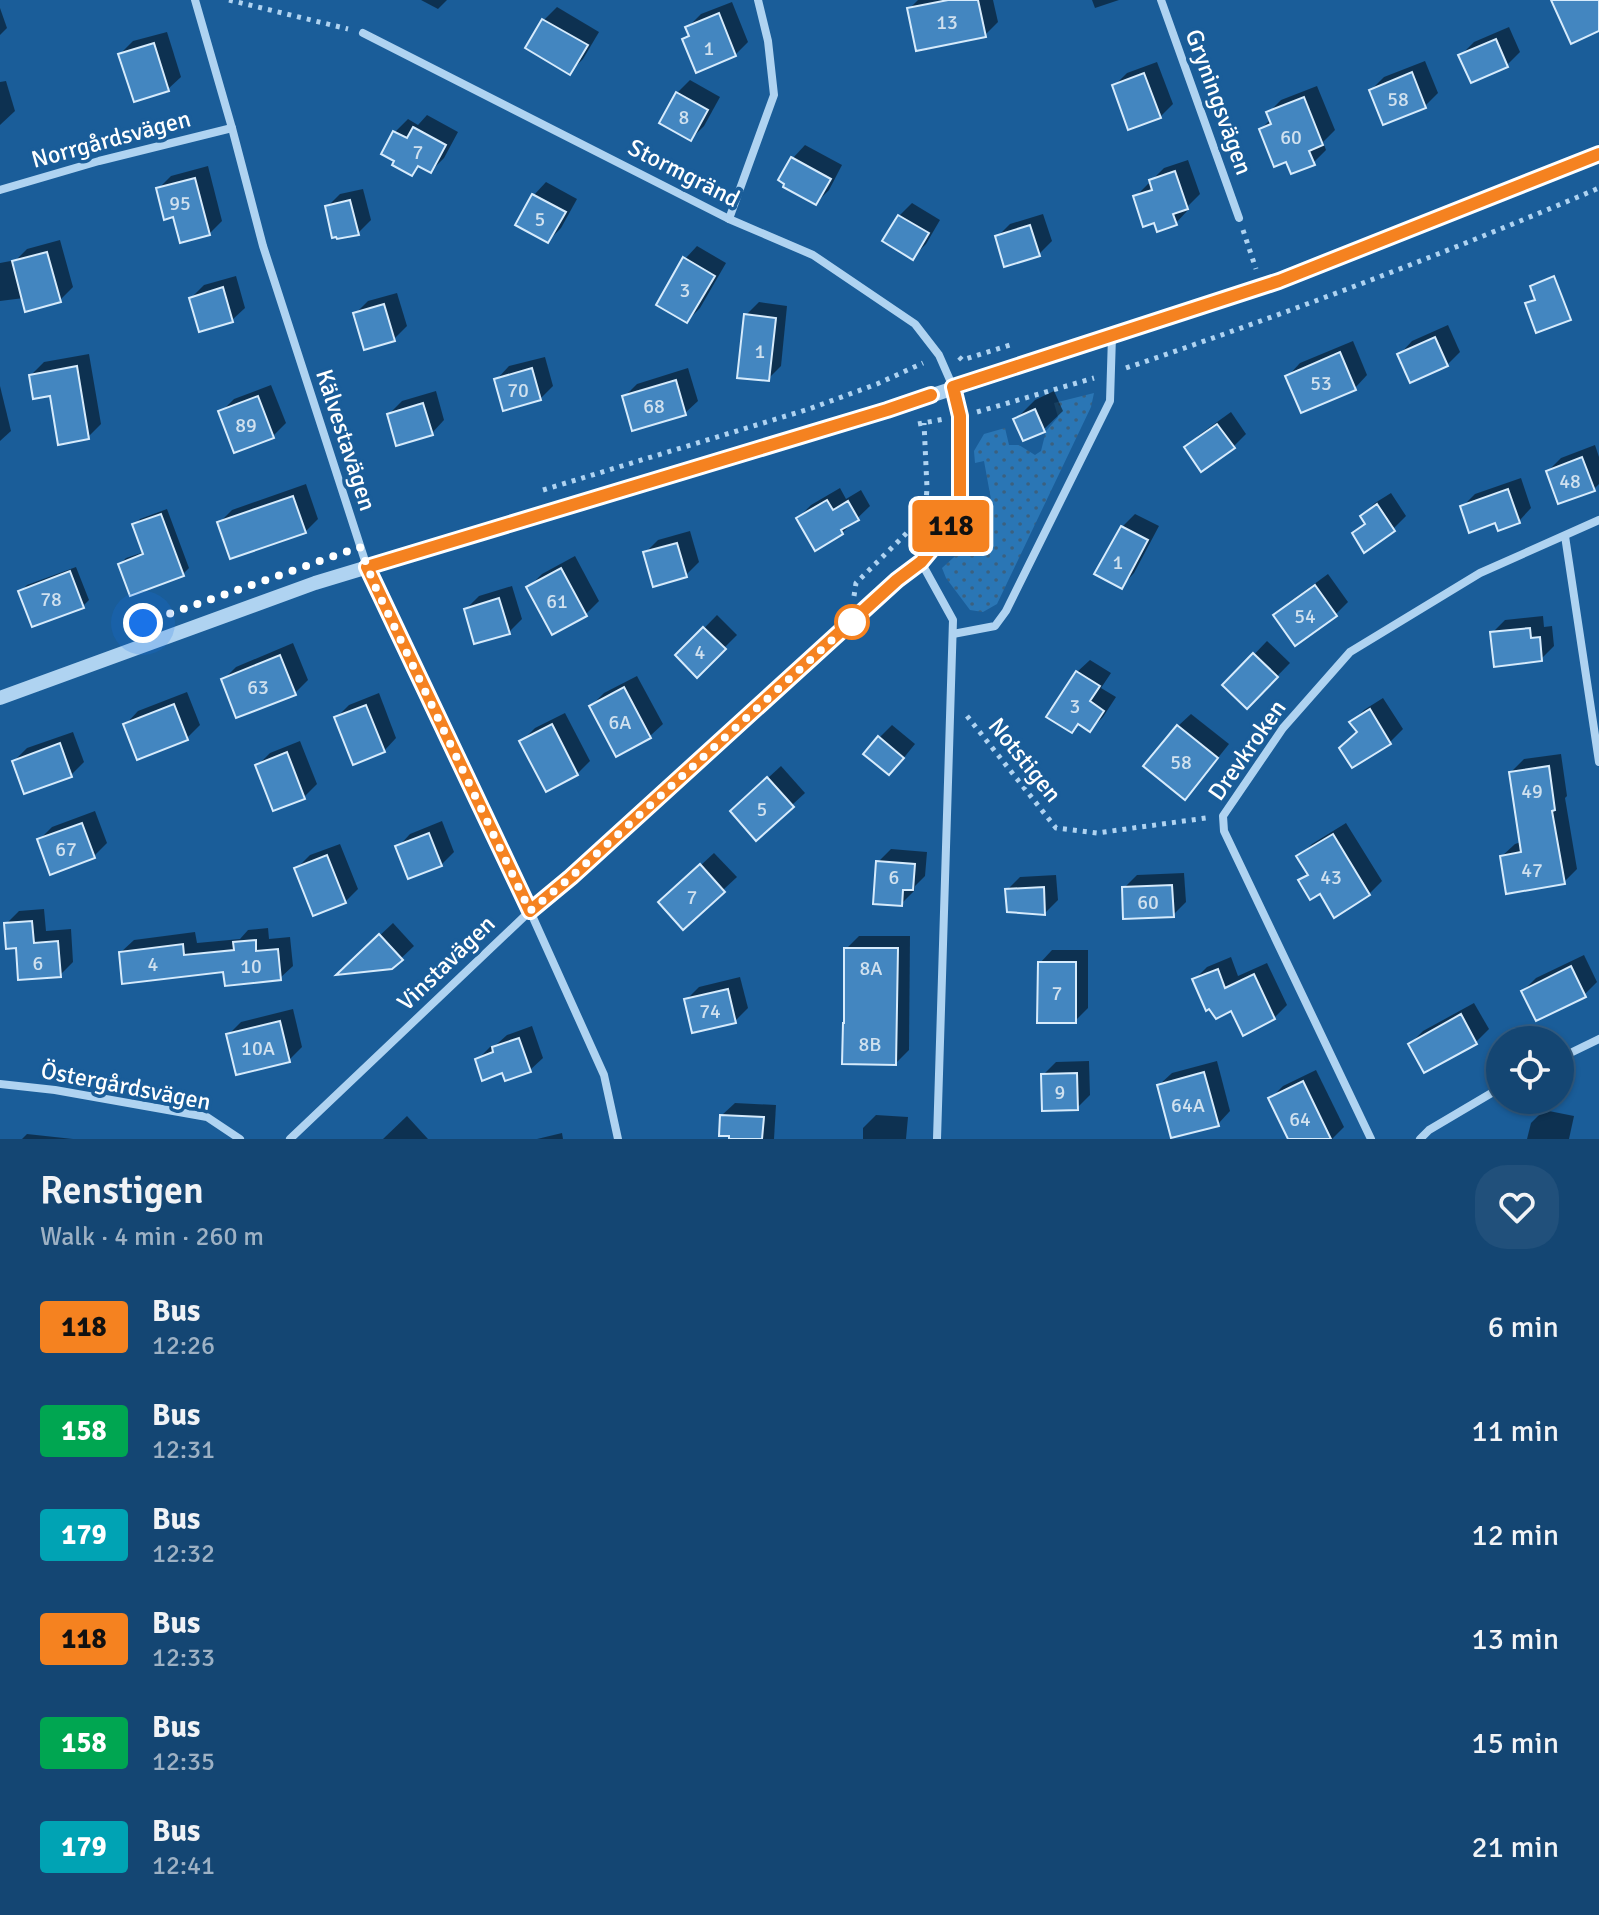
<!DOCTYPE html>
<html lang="en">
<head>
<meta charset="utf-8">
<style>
	body { margin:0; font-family:Signika,sans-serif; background:#21507b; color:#f1f3f6; height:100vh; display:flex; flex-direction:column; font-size:30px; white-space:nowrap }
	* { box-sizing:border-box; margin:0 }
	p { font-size:26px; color:#9db1c4 }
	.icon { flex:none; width:44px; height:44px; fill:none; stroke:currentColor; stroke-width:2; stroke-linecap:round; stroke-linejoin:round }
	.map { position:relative; height:1139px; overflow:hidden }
	.drawer { display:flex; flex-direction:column; background:#144673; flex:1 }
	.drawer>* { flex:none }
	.badge { padding:0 16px; border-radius:6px; font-size:28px; line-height:52px }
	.buttons { position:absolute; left:1486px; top:1026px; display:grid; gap:16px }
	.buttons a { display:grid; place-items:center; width:88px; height:88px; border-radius:50%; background:#144673; box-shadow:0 2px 6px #0004,0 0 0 2px #335e85; font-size:40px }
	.you { position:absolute; width:40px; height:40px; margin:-20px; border:6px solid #fff; border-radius:50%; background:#1a73e8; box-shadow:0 0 0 12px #1a73e833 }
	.map>.badge { position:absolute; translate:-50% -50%; box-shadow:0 0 0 4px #fff }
	.round { display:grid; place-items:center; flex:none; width:84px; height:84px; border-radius:32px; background:#21507b }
	.head { display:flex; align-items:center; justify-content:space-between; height:136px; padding:0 40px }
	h1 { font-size:38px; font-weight:600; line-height:60px }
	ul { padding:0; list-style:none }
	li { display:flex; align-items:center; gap:24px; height:104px; padding:0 40px }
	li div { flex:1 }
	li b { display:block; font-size:30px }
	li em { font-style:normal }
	li .badge { min-width:88px; font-weight:700; text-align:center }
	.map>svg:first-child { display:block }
	.park { fill:url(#park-dots) }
	.shadow { fill:#0007 }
	.building { fill:#4386c0; stroke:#d6ebfc; stroke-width:2 }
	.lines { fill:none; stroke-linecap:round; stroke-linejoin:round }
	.path { stroke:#afd3f1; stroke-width:5; stroke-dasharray:4 6; stroke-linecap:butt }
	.minor { stroke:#afd3f1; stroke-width:8 }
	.tertiary { stroke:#afd3f1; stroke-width:14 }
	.line-casing { stroke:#fff; stroke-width:18 }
	.line { stroke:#f58220; stroke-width:12 }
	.walk { stroke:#fff; stroke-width:8; stroke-dasharray:0 14.4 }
	.stop-dot { fill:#fff; stroke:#f58220; stroke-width:4 }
	.labels { text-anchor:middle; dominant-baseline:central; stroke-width:7; stroke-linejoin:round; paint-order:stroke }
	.number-label { font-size:20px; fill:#d0e1ef }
	.street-label { font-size:24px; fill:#fff; stroke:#1a5d99 }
</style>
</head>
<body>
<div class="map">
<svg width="1599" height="1139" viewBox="0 0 1599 1139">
	<defs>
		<pattern id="park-dots" width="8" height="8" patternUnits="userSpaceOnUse" patternTransform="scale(2)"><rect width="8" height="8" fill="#2a76b5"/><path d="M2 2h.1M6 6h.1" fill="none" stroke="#3b6180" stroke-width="1.8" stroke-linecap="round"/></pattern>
	</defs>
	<rect width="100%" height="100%" fill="#1a5d99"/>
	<polygon class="park" points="1094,393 1091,407 997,604 983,612 970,610 946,578 942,568 975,538 982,539 992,505 984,461 975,463 974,451 984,434 1005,428 1009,445 1019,445 1035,455 1041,451 1046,431 1058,417 1054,403"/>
	<g class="shadow">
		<polygon points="421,0 447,0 438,9"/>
		<polygon points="918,0 993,0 998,22 985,35 909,9"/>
		<polygon points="1092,0 1119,0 1095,8"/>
		<polygon points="732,2 748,42 735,55 685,39 690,34 688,27 701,14"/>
		<polygon points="557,7 599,32 583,59 570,72 544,20"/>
		<polygon points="0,8 7,28 0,35"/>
		<polygon points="1509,27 1520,52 1507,65 1461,55 1474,42"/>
		<polygon points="167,32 181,77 168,89 120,54 133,41"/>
		<polygon points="1425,61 1438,93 1425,106 1384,123 1371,90 1384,77"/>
		<polygon points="1157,62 1173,104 1160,117 1114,86 1127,73"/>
		<polygon points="690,80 720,97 704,126 691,139 677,93"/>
		<polygon points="6,81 15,111 0,125 0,82"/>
		<polygon points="1317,86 1335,130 1323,142 1326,150 1313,163 1287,159 1261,129 1271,119 1268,113 1281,100"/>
		<polygon points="427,115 458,132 444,158 431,171 420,165 411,174 395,132 408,119 418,125"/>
		<polygon points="805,145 842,165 829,190 816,203 781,179 793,158"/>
		<polygon points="1188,160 1200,194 1187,207 1188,210 1176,223 1155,220 1135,197 1148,184 1152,183 1151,181 1164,168"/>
		<polygon points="208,166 222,221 209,234 174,215 158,189 171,176"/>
		<polygon points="546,182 577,199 561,228 548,241 517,224 534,195"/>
		<polygon points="363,189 371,220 358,233 327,207 340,194"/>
		<polygon points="912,203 940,220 926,244 913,257 899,216"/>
		<polygon points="1043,214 1052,241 1039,254 997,237 1010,224"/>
		<polygon points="60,240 73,287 60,300 24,298 0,301 0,263 16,260 27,249"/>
		<polygon points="697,246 726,263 700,308 687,321 685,259"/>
		<polygon points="236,276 245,308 232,320 191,298 204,285"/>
		<polygon points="397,293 407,326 394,339 355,314 368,301"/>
		<polygon points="759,302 787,306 781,366 768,379 746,315"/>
		<polygon points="1448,325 1460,352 1447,365 1400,354 1412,341"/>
		<polygon points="1353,341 1367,375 1355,388 1288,376 1300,363"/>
		<polygon points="89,354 101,424 88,437 51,394 31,375 44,362"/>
		<polygon points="545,357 553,386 540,399 497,379 509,366"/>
		<polygon points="688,368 698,401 685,413 624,397 637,384"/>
		<polygon points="271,385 286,423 273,436 221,412 234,399"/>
		<polygon points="0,386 11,431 0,441"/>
		<polygon points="436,391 444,420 432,433 389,414 402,401"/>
		<polygon points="1054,391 1063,411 1043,430 1016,419 1035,400"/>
		<polygon points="1231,412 1246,434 1233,447 1187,448 1199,435"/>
		<polygon points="1595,445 1599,457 1599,484 1594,489 1548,471 1561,458"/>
		<polygon points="1521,478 1531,508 1519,521 1462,507 1475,494"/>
		<polygon points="306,484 318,519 305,532 219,523 232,510"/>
		<polygon points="840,488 846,499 861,490 870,506 842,533 798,518 811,505"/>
		<polygon points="1391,493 1406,516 1393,529 1354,534 1366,522 1362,516 1375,503"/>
		<polygon points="167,509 189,568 183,574 120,564 126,558 144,552 134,525 140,519"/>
		<polygon points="1135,514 1159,526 1134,573 1122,586 1122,527"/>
		<polygon points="690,531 699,562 686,575 645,553 658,540"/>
		<polygon points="575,556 599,601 586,614 529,587 542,574"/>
		<polygon points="76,567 89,600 83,606 21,591 27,585"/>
		<polygon points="1328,574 1348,602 1336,614 1276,616 1288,603"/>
		<polygon points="512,586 522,619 509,632 466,609 479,596"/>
		<polygon points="717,615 737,635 697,675 678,655"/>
		<polygon points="1543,616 1544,627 1552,626 1554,646 1541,659 1492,633 1505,620"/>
		<polygon points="1267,641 1290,663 1247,707 1225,685"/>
		<polygon points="293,643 308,680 295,693 223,680 236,667"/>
		<polygon points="1090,660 1111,673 1101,688 1116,697 1103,717 1090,730 1080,723 1072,731 1077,672"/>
		<polygon points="637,676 663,724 650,736 591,706 604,693"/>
		<polygon points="187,692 200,725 187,738 126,724 138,711"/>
		<polygon points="379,693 396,738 384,751 336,718 349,705"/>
		<polygon points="1383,698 1403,729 1390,742 1352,765 1358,732 1352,722 1364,710"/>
		<polygon points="565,713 590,761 577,774 522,741 535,728"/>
		<polygon points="1191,714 1229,744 1197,784 1178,726"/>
		<polygon points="892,725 915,744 902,760 880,737"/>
		<polygon points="73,732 84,762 71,775 14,761 27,748"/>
		<polygon points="300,741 317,784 304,797 257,766 270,753"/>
		<polygon points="1561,754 1567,796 1565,798 1577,869 1564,882 1502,856 1515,844 1521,842 1511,772 1524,759"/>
		<polygon points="781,766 805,793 792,805 745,799"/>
		<polygon points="95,811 107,843 94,856 39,840 52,827"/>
		<polygon points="442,821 454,852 441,865 398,847 410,834"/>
		<polygon points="1346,823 1382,881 1369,894 1301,880 1309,873 1299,857 1312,844"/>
		<polygon points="340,844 358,889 345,902 297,868 310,855"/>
		<polygon points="891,849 927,852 925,876 915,886 914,891 901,904 878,862"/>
		<polygon points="714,853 737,877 683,927 674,890"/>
		<polygon points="1184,873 1186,902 1173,915 1124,888 1137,875"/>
		<polygon points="1056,875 1058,900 1045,913 1007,890 1020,877"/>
		<polygon points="44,909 46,931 71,929 73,962 60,975 17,946 6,924 19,911"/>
		<polygon points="393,923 414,946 392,967 341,972"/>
		<polygon points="268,928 269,939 290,937 293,966 280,978 121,952 134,940 195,932 197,943 240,939 248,930"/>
		<polygon points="859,936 910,936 909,1050 896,1063 846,949"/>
		<polygon points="1052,950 1088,950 1088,1008 1075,1021 1040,963"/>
		<polygon points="1584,955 1597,982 1584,995 1523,991 1536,978"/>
		<polygon points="1231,957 1238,976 1267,963 1287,1005 1274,1018 1232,1008 1194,980 1207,967"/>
		<polygon points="740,977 748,1008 735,1021 686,1000 699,987"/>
		<polygon points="1474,1003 1489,1029 1476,1042 1425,1070 1410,1044 1423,1031"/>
		<polygon points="293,1009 302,1047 289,1060 228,1035 241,1022"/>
		<polygon points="532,1026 543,1058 530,1070 504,1071 477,1060 490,1047 497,1044 507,1035"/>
		<polygon points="1089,1061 1090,1095 1077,1108 1043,1075 1056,1062"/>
		<polygon points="1217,1061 1230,1111 1218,1124 1159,1085 1172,1073"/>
		<polygon points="1316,1070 1344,1127 1332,1139 1290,1139 1270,1099 1283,1086"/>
		<polygon points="735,1103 776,1105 774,1139 731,1139 722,1115"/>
		<polygon points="1544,1110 1574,1116 1569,1139 1527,1139 1531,1123"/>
		<polygon points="876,1115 908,1117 906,1139 863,1139 863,1128"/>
		<polygon points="407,1116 428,1139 383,1139"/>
		<polygon points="562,1133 563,1139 537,1139"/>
		<polygon points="27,1134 73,1139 22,1139"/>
	</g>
	<g class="building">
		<polygon points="948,0 978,0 986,37 916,51 907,8"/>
		<polygon points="1551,0 1599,0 1599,31 1571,44"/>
		<polygon points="719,13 736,56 696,73 682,39 689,36 685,27"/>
		<polygon points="542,19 588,45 570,75 525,48"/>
		<polygon points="1496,39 1508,67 1471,83 1458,55"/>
		<polygon points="154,43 169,91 134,102 118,54"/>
		<polygon points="1412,72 1426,108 1383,125 1369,90"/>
		<polygon points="1144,73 1161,118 1128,130 1112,85"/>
		<polygon points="676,92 708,110 691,141 659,123"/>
		<polygon points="1304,97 1323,145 1309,151 1315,165 1291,174 1286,162 1274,167 1259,129 1271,124 1266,112"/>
		<polygon points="413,127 446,145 431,173 418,166 412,176 392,165 394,161 381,154 393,131 407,138"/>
		<polygon points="791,157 831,179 816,205 783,187 784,184 778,180"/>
		<polygon points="1175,171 1188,209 1173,214 1177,225 1157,232 1154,223 1143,227 1133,196 1152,190 1149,180"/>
		<polygon points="195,178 210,235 180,243 173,217 164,220 156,188"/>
		<polygon points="532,194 566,212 548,243 515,225"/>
		<polygon points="350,200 359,235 337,239 336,237 332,238 325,206"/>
		<polygon points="898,215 929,233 913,260 882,241"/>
		<polygon points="1030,225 1040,256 1004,267 995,236"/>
		<polygon points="47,252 61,302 25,312 12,261"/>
		<polygon points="683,257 715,276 687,323 656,305"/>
		<polygon points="1554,276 1571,320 1536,333 1525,303 1535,300 1530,286"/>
		<polygon points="223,287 233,322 199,332 189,298"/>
		<polygon points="384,304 395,341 364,350 353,313"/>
		<polygon points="744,314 776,318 769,381 737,378"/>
		<polygon points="1435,337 1448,366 1410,383 1397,354"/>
		<polygon points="1340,352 1356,390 1301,413 1285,376"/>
		<polygon points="77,366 89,439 58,445 50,396 33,399 29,375"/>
		<polygon points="532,368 541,400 503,411 494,379"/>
		<polygon points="676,380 686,415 632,431 622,396"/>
		<polygon points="258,396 274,438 234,453 218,411"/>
		<polygon points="423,403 433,435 396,446 387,414"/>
		<polygon points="1035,409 1045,432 1023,441 1013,419"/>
		<polygon points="1217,424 1235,448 1201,472 1184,447"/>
		<polygon points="1582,457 1595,491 1558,504 1546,471"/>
		<polygon points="1508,489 1520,523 1498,531 1495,523 1469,533 1460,506"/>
		<polygon points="293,496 306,533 230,559 217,522"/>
		<polygon points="827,500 833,510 848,501 859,520 841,530 843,534 815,551 796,518"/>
		<polygon points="1377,504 1395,531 1364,553 1352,533 1365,524 1360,516"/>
		<polygon points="161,514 184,576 130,596 118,564 143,554 132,524"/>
		<polygon points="1121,526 1148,540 1122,589 1094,574"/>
		<polygon points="677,543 687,577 653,587 643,552"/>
		<polygon points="561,568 587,616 552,635 526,587"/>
		<polygon points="70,571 84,608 32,627 18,591"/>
		<polygon points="1315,585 1337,616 1295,646 1273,615"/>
		<polygon points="499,598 510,634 474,644 464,609"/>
		<polygon points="703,627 726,649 697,678 675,655"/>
		<polygon points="1530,628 1531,638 1540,637 1542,661 1494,667 1490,632"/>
		<polygon points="1253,653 1278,677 1247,709 1222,685"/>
		<polygon points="280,655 296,695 236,718 221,679"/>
		<polygon points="1076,671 1100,686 1090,701 1104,711 1090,732 1078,724 1072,733 1046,717"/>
		<polygon points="624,687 651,738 616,757 589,706"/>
		<polygon points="174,704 188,740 137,760 123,724"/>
		<polygon points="366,705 385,752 353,765 334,717"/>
		<polygon points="1370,709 1391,744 1352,768 1339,748 1357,732 1349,722"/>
		<polygon points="552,724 578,775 546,792 519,741"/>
		<polygon points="1177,725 1218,758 1185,800 1143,766"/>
		<polygon points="878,736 904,758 889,775 863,754"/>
		<polygon points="60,743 72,777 24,794 12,761"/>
		<polygon points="287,752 305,799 273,811 255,765"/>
		<polygon points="1549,766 1555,810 1552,811 1565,884 1506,894 1500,856 1521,852 1509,772"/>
		<polygon points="767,777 794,807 756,841 730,811"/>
		<polygon points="82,823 95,858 50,875 37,839"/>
		<polygon points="429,833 442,866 408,879 395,846"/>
		<polygon points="1333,834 1370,895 1334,918 1320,894 1310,900 1298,880 1308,875 1296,856"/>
		<polygon points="327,855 346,903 313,916 294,868"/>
		<polygon points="876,861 915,864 913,890 903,890 902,906 873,904"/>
		<polygon points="700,864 725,892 683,930 658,902"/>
		<polygon points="1172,885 1174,917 1123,919 1122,887"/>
		<polygon points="1044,887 1045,915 1007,912 1005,889"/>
		<polygon points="32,921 34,943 58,941 61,977 18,980 16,948 6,949 4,923"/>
		<polygon points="379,934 403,960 392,969 336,975"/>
		<polygon points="256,940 256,951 278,949 281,980 225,986 223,972 122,984 119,952 183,944 184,955 234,950 233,942"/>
		<polygon points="844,948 898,948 896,1065 842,1064 843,1023 844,1023"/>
		<polygon points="1038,962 1076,962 1076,1023 1037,1023"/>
		<polygon points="1571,966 1586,997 1536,1021 1521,991"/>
		<polygon points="1218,969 1225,988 1254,974 1275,1019 1243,1036 1231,1011 1216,1019 1209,1009 1206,1011 1192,979"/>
		<polygon points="728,989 736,1023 692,1033 684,999"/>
		<polygon points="1461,1014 1477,1044 1424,1073 1408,1044"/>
		<polygon points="280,1021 290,1062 236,1075 226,1034"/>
		<polygon points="519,1038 531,1072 505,1081 502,1073 482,1081 475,1059 493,1052 492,1047"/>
		<polygon points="1204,1072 1219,1126 1171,1138 1157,1085"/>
		<polygon points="1077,1073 1078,1110 1042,1111 1041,1074"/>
		<polygon points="1303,1081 1331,1139 1288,1139 1268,1098"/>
		<polygon points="720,1115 764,1117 762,1139 729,1139 729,1136 719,1136"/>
	</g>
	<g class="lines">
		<g class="path">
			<polyline points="229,0 348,29"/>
			<polyline points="1243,230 1256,269"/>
			<polyline points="959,357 962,360 1010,345"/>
			<path d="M1126 368C1286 314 1444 254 1599 188"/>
			<polyline points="977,412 1094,378"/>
			<polyline points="918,424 944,419"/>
			<polyline points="543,490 809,409 877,384 923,363"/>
			<polyline points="854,596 856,583 925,515 927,488 924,423"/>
			<polyline points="967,716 1056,828 1097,833 1206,818"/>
		</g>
		<g class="minor">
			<polyline points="195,0 232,128 263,246 367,567 530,911 604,1075 618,1139"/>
			<polyline points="1161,0 1239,218"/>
			<polyline points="0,190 99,161 232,128"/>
			<polyline points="729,219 774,95 768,41 758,0"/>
			<polyline points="1565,536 1599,762"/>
			<polyline points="921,562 953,620 937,1139"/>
			<polyline points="953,634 995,626 1006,611 1110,401 1112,336"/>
			<polyline points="1560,1058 1599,1039"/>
			<polyline points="0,1084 55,1090 207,1117 240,1139"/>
			<polyline points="290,1139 530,911 571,877 897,580 921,562 960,515 960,416 953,387 939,355 915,324 813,255 729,219 363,33"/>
			<polyline points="1371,1139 1224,831 1223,816 1283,728 1350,652 1480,573 1599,520"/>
			<polyline points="1420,1139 1429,1130 1500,1088"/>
		</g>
		<polyline class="tertiary" points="0,698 315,583 887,410 1196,309 1279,281 1599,154"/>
	</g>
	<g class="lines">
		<g class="line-casing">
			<polyline id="line" points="931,395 887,410 367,567 530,911 571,877 897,580 921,562 960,515 960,416 953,387 1279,281 1599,154"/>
		</g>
		<use href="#line" class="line"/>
		<polyline class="walk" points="143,623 360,547 374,584 530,911 571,877 852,622"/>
	</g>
	<circle class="stop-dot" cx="852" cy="622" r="16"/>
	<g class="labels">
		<g class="number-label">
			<text x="947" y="22">13</text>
			<text x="709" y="48">1</text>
			<text x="1398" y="99">58</text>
			<text x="684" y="117">8</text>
			<text x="1291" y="137">60</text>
			<text x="418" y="152">7</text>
			<text x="180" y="203">95</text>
			<text x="540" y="219">5</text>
			<text x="685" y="290">3</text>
			<text x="760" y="351">1</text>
			<text x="1321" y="383">53</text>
			<text x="518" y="390">70</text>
			<text x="654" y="406">68</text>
			<text x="246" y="425">89</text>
			<text x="1570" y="481">48</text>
			<text x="1118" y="562">1</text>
			<text x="51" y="599">78</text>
			<text x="557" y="601">61</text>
			<text x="1305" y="616">54</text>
			<text x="700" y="652">4</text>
			<text x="258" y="687">63</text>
			<text x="1075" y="706">3</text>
			<text x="620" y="722">6A</text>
			<text x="1181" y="762">58</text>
			<text x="1532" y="791">49</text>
			<text x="762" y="809">5</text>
			<text x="66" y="849">67</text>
			<text x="1532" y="870">47</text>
			<text x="894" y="877">6</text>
			<text x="1331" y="877">43</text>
			<text x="692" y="897">7</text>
			<text x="1148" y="902">60</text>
			<text x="38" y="963">6</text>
			<text x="153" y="964">4</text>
			<text x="251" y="966">10</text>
			<text x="871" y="968">8A</text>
			<text x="1057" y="993">7</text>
			<text x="710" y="1011">74</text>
			<text x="870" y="1044">8B</text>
			<text x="258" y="1048">10A</text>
			<text x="1060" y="1092">9</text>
			<text x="1188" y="1105">64A</text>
			<text x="1300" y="1119">64</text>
		</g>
		<g class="street-label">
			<text transform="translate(1219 102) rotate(70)">Gryningsvägen</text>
			<text transform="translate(111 139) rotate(-15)">Norrgårdsvägen</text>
			<text transform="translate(684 173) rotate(27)">Stormgränd</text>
			<text transform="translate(346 440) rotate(72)">Kälvestavägen</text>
			<text transform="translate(1247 750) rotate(-55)">Drevkroken</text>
			<text transform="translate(1025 760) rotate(51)">Notstigen</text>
			<text transform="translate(446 963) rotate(-44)">Vinstavägen</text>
			<text transform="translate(126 1086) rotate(11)">Östergårdsvägen</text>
		</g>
	</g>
</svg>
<div class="buttons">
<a><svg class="icon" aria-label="locate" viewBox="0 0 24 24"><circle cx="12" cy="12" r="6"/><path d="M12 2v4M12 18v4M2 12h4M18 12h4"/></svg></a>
</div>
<div class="you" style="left:143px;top:623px"></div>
<b class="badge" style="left:951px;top:526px;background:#f58220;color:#111">118</b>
</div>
<section class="drawer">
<div class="head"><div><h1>Renstigen</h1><p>Walk · 4 min · 260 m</p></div><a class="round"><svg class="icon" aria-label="heart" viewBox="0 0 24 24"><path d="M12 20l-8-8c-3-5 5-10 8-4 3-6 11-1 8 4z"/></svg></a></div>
<ul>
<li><span class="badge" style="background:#f58220;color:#111">118</span><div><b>Bus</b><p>12:26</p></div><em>6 min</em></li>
<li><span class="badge" style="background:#00a651;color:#fff">158</span><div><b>Bus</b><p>12:31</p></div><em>11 min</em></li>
<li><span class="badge" style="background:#00a3b4;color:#fff">179</span><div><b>Bus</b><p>12:32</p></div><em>12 min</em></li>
<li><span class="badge" style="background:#f58220;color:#111">118</span><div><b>Bus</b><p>12:33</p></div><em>13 min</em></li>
<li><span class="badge" style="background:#00a651;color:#fff">158</span><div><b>Bus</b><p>12:35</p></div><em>15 min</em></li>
<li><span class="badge" style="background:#00a3b4;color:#fff">179</span><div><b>Bus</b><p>12:41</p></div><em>21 min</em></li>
</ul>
</section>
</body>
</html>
